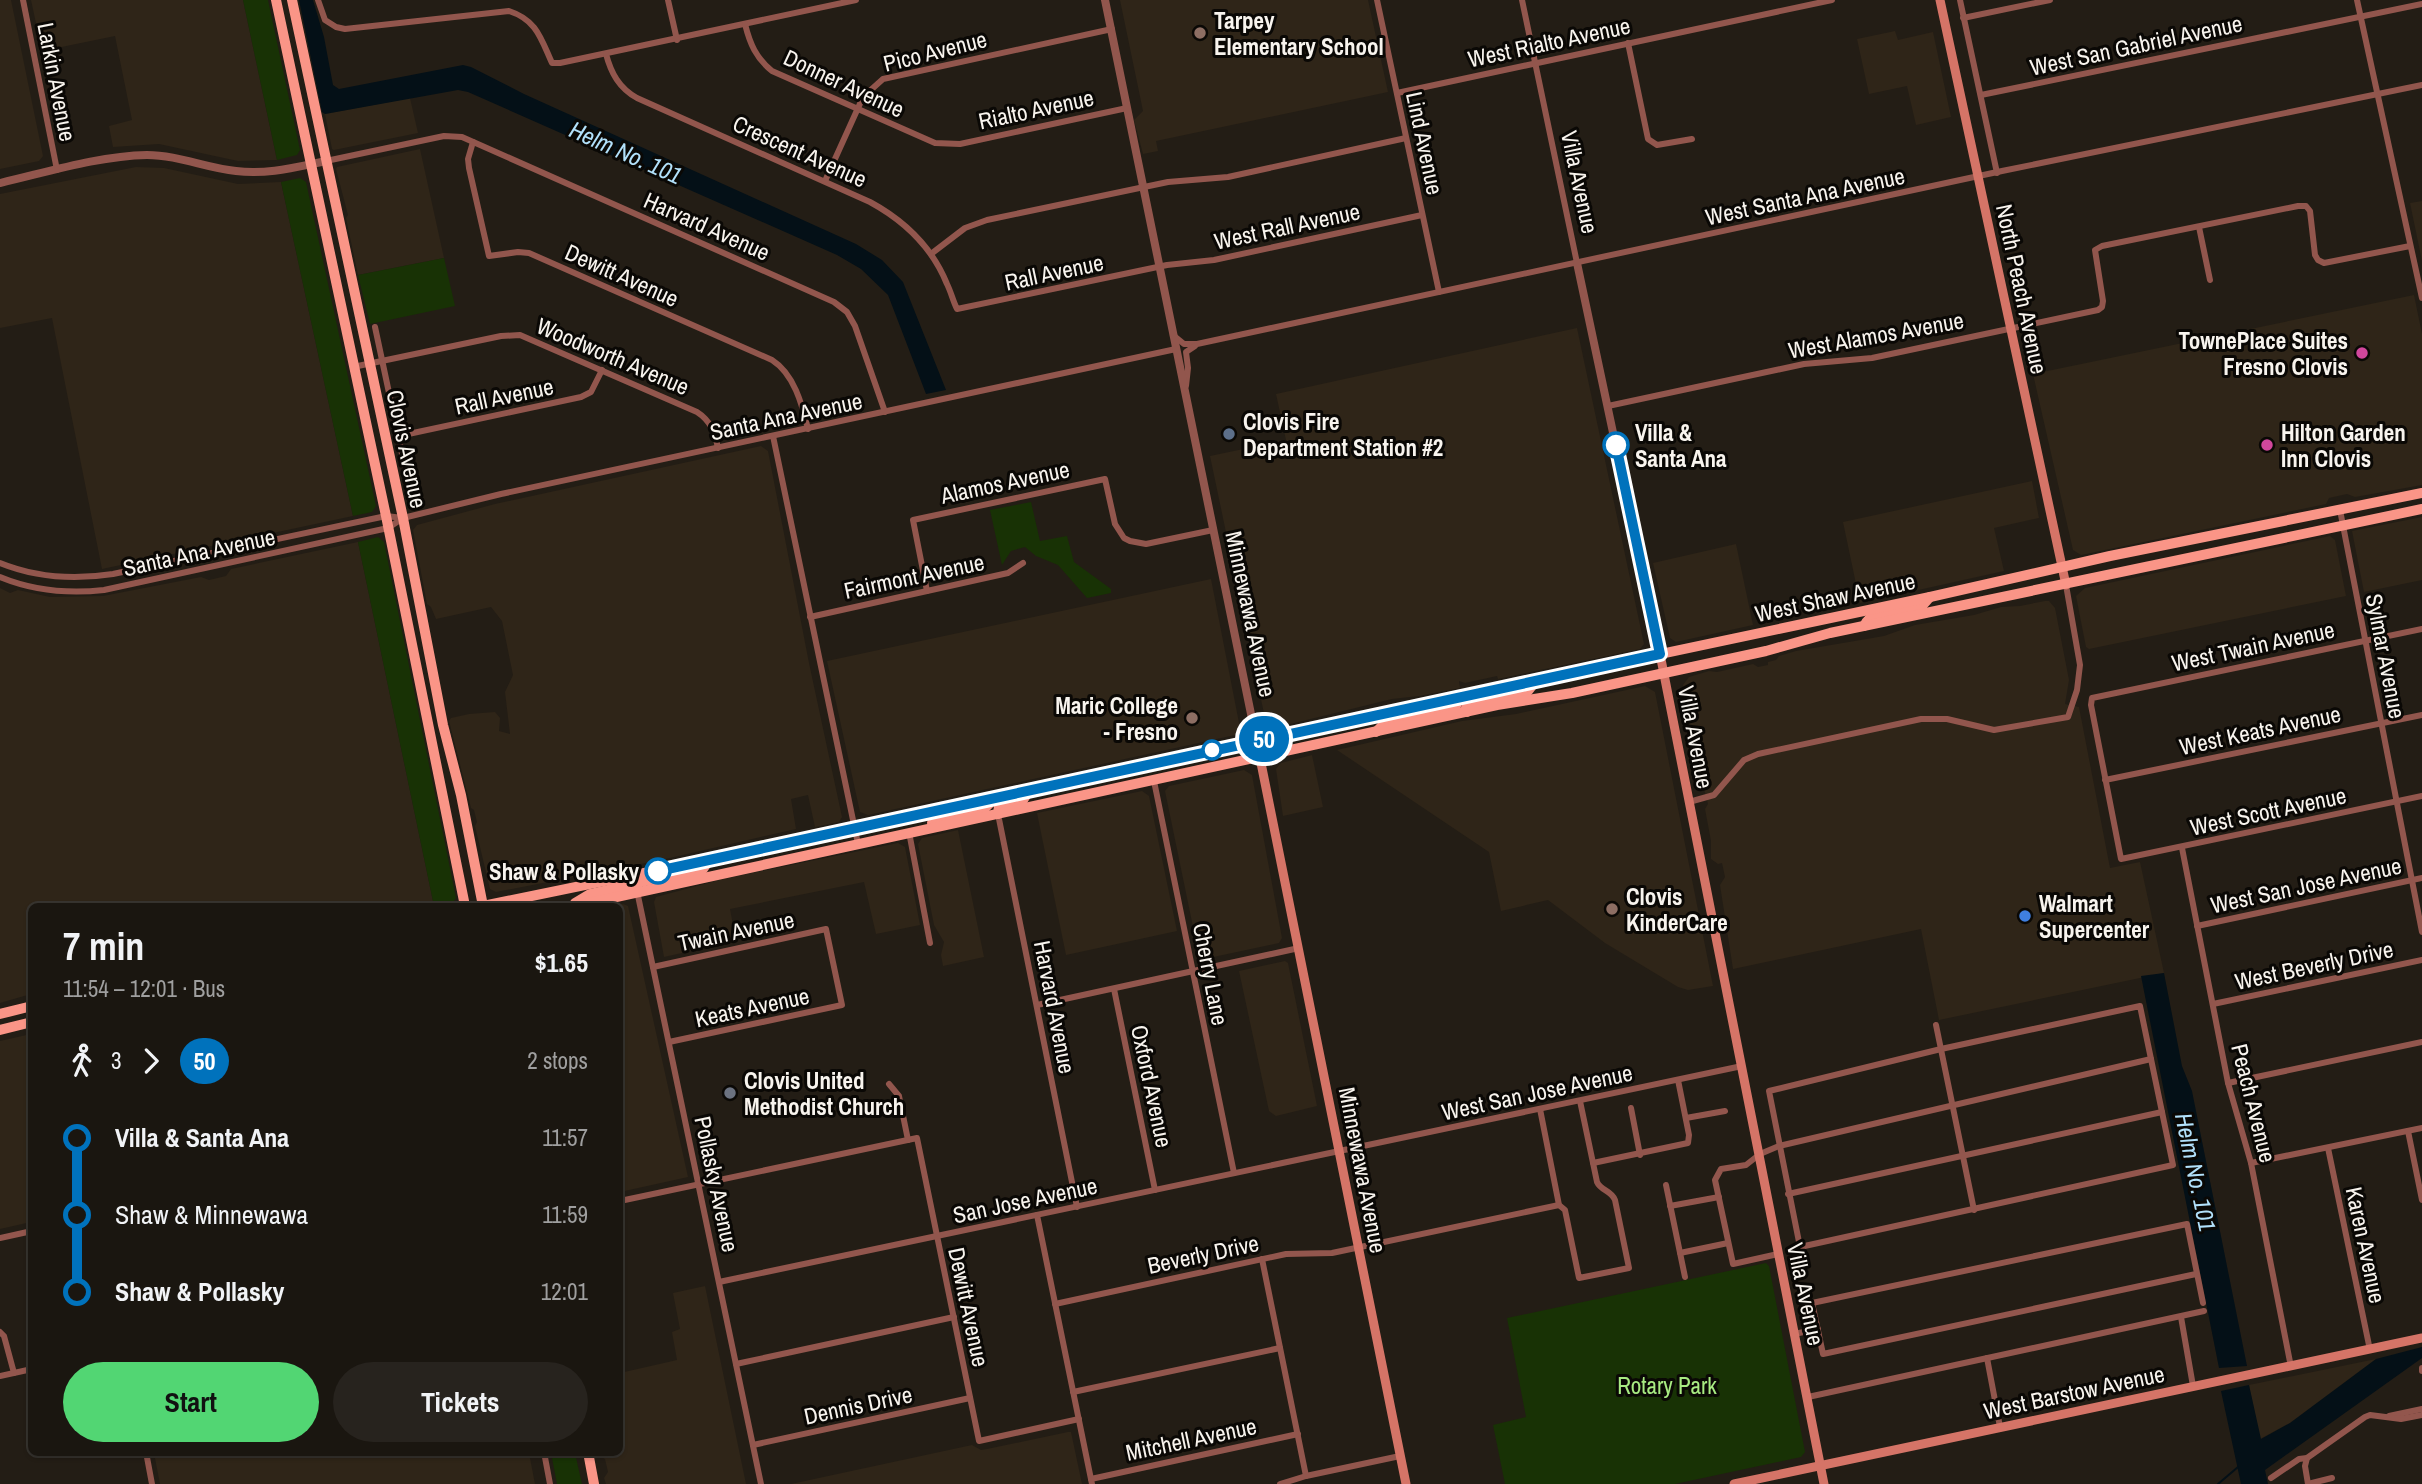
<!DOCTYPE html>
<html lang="en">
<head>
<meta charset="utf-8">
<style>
	body { margin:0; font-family:"Archivo Narrow",sans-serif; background:#27231e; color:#f1f3f6; height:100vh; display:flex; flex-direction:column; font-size:26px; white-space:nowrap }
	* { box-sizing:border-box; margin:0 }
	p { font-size:23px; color:#9f9f9f }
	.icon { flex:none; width:38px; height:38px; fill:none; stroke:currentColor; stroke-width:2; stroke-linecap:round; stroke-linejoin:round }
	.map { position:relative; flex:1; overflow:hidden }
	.side { position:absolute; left:28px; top:903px; width:595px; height:553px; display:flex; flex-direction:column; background:#1a1610; border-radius:10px; box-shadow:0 2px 5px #0004,0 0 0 2px #383530 }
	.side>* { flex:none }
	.badge { padding:0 14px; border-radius:23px; font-size:24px; line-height:46px }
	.map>.badge { position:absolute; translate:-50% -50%; box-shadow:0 0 0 4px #fff }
	.legs { display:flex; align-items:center; gap:10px; height:77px; padding:0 35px; font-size:23px }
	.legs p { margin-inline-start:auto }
	.headline { display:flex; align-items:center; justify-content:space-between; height:119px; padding:0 35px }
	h1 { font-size:38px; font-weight:800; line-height:52px }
	.cta { display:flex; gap:14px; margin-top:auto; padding:14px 35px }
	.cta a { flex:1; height:80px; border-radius:42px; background:#52d673; color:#111; font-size:28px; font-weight:800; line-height:80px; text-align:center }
	.cta a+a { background:#27231e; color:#f1f3f6 }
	ul { padding:0 35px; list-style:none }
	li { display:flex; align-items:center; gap:24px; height:77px; font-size:26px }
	li i { display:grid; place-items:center; width:10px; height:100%; margin:0 9px; background:currentColor }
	li i::after { content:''; width:18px; height:18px; margin:-9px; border:5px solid; border-radius:50%; background:#1a1610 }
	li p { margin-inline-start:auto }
	li:first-child i { background:linear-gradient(#0000 50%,currentColor 0) }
	li:last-child i { background:linear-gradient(currentColor 50%,#0000 0) }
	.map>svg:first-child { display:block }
	.built { fill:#2f2518 }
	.green { fill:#183205 }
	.water { fill:#041017 }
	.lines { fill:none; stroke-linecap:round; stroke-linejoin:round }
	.stream { stroke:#041017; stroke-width:2 }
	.minor { stroke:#92564d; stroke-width:6 }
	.tertiary { stroke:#92564d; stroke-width:8 }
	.secondary { stroke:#d57467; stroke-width:9 }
	.primary { stroke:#fa9587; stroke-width:10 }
	.line-1-casing { stroke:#fff; stroke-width:16 }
	.line-1 { stroke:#0072bc; stroke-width:10 }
	.education-dot { fill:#8d6e63; stroke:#0a0805; stroke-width:2.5 }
	.hotel-dot { fill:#d1479c; stroke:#0a0805; stroke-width:2.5 }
	.service-dot { fill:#5c6f8a; stroke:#0a0805; stroke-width:2.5 }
	.stop-1-dot { fill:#fff; stroke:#0072bc; stroke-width:3.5 }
	.shop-dot { fill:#3f7fe0; stroke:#0a0805; stroke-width:2.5 }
	.worship-dot { fill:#6b7280; stroke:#0a0805; stroke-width:2.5 }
	.labels { text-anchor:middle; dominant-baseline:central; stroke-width:6; stroke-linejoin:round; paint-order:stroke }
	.poi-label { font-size:23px; font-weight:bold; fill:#f8f4ee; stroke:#0a0805; text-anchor:start }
	.street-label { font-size:23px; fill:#f8f4ee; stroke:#0a0805 }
	.stop-label { font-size:23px; font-weight:bold; fill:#f8f4ee; stroke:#0a0805; text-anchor:start }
	.park-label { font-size:23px; fill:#a8eb82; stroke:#0a0805 }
	.water-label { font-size:24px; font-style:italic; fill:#b2e1fb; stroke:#0a0805 }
</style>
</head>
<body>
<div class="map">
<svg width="2422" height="1484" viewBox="0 0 2422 1484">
	<rect width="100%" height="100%" fill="#231d15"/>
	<g class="built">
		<polygon points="0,0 11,0 43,156 39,161 0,169"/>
		<polygon points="31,0 243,0 277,160 238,161 159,144 113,147 109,126 132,120 115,36 42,51"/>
		<polygon points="1120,0 1368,0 1388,92 1156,141 1158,151 1143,154 1134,120 1143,111"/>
		<polygon points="1895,31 1898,40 1933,32 1951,117 1916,125 1907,86 1869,94 1857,39"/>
		<polygon points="410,98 418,133 334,150 332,149 325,114"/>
		<polygon points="420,149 444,258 358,275 346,218 348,215 336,169 337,167"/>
		<polygon points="136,167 164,168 238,184 281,182 353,516 102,569 52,318 0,328 0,194"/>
		<polygon points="2422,201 2422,261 2410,203"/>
		<polygon points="2414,295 2422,334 2422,485 2355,497 2347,494 2329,498 2326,504 2081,555 2073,550 2033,374"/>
		<polygon points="1577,328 1644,644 1640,649 1498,679 1497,676 1465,683 1459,681 1460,688 1419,696 1392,699 1274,728 1266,723 1210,456 1286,440 1276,394"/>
		<polygon points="761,446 768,451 809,663 842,817 839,822 815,827 808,795 791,799 796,829 661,860 496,892 490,889 475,826 477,822 474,810 471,808 449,721 451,718 469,714 495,712 500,718 499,731 510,734 505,692 513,675 502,621 491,607 436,619 431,607 427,604 413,530 417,525 495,504"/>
		<polygon points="2032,481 2039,518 1994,528 2004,571 1860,603 1843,522"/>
		<polygon points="2422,517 2422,580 2364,592 2352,531"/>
		<polygon points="2330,536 2335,540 2346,596 2089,649 2086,647 2076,596 2085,588"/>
		<polygon points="358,542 434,906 32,906 31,994 0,1003 0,588 10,593 18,590 50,597 103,596 201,577 209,580 226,576 231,569"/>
		<polygon points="1736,544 1753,625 1676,642 1670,638 1653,563"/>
		<polygon points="1211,579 1240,728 1235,735 868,815 860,812 827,661"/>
		<polygon points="2045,601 2049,601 2055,608 2069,680 2065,704 2079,707 2110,868 2140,862 2164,973 1939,1020 1921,929 1733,969 1720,885 1725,877 1722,863 1718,864 1711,859 1711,841 1705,809 1708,804 1704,789 1700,786 1683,685 1689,677 1709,671 1717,672 1753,664 1758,667 1768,665 1768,662 1776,660 1779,656 1796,651 1884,636 1915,625 1974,615 2001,607 2020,606"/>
		<polygon points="1645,686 1655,692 1713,986 1688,990 1678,987 1605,943 1548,900 1501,911 1489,852 1337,750 1462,721 1516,714"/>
		<polygon points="1312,755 1323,807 1283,816 1276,769 1281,763"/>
		<polygon points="1244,770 1252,775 1282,938 1279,943 1204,959 1199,956 1165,791 1169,786"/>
		<polygon points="1142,791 1149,796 1177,931 1066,955 1037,813"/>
		<polygon points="958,830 984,957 943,966 941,955 944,942 934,925 918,844 922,838"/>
		<polygon points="898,843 905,847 920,925 876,934 864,882 730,909 736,941 664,957 654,902 656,897 723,879"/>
		<polygon points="623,904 628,906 688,1177 620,1192 620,906 610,906"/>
		<polygon points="1285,961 1288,963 1317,1106 1276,1116 1269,1111 1239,971"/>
		<polygon points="31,1034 31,1222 0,1229 0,1041"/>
		<polygon points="705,1286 746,1484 606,1484 604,1478 608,1472 605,1459 600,1456 599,1453 620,1452 620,1373 677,1360 672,1332 680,1329 673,1293"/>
		<polygon points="2376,1359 2290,1423 2260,1439 2249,1385"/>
		<polygon points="1068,1432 1071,1432 1082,1484 791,1484 972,1445 981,1450 987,1449"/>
		<polygon points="154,1453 529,1453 535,1484 160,1484"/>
	</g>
	<g class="green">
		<polygon points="243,0 268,0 300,150 297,155 277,160"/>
		<polygon points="300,178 306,182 376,506 372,512 353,516 281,182"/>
		<polygon points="444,258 455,306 370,324 358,275"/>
		<polygon points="1031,502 1040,541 1067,536 1074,562 1111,589 1111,593 1087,598 1058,565 1036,556 1025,547 1011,551 1002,565 990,510"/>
		<polygon points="378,537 384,542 456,898 451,905 434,906 358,542"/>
		<polygon points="1766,1263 1769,1266 1805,1452 1801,1457 1675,1484 1505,1484 1493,1425 1526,1417 1507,1318"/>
		<polygon points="551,1453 575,1453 582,1484 557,1484"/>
	</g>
	<g class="water">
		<polygon points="299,0 313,0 324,37 333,85 339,89 463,65 471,67 524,94 856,244 882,260 903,282 946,390 926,394 888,295 861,269 837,255 468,92 458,90 325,114 322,112"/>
		<polygon points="2164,973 2182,1066 2192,1091 2247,1366 2219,1368 2141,976"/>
		<polygon points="2422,1347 2422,1358 2265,1470 2268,1484 2241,1484 2221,1391 2249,1385 2261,1439 2290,1423 2376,1359"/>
	</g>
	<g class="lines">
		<polyline class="stream" points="2218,1484 2238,1467"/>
		<g class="minor">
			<polyline points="23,0 57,170"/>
			<path d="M318 0 325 20 336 27 345 29 509 11C537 20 541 39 552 63H560L856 0"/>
			<polyline points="668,0 677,40"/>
			<polyline points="1377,0 1439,292"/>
			<polyline points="1522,0 1577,263"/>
			<polyline points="1960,0 1997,173"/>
			<polyline points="2357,0 2422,298"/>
			<polyline points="1963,18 2050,0"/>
			<path d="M745 24C750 44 756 58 772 71L935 143 960 144 1127 108"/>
			<polyline points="1628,43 1648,139 1657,145 1692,139"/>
			<path d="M606 54C611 73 619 88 637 98L870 202C905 221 932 247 947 284 951 292 953 301 957 309L1167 265 1214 260 1422 215"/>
			<polyline points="1397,93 1832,0"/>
			<polyline points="1981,95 2422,4"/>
			<path d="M473 142 468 159 469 168 489 256 518 252 529 253 772 360C794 374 802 404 808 429"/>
			<polyline points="326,161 444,136 462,137 834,302 847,312 855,326 885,412"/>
			<polyline points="825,181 863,97 883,79 1112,29"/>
			<polyline points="2199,227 2210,280"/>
			<polyline points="931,254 965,228 987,220 1168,182 1228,177 1406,138"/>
			<polyline points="375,327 411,496"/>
			<polyline points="1173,335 1184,344 1197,344 2002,171 2422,85"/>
			<path d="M353 367 501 336 520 335 697 412C711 421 715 433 718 448"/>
			<polyline points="1186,386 1188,368 1186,352 1195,346"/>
			<polyline points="1608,406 1804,364 1872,358 2098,310 2102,307 2103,301 2095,250 2102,246 2298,206 2306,206 2310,211 2315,255 2318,260 2324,263 2410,246"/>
			<polyline points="399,436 581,397 591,392 602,370"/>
			<polyline points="773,436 858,844"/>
			<polyline points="2340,510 2422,932"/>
			<path d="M0 563C37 578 74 580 113 574L386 516 403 518 501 494 1176 349"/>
			<path d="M0 577C34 591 68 594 104 590L388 528 403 518"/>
			<polyline points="927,591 913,520 1105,479 1115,524 1124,538 1130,541 1146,544 1213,530"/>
			<polyline points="810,617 1008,573 1023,563"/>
			<polyline points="2422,629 2092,698 2091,705 2121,859 2422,796"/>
			<polyline points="2105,780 2422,715"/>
			<polyline points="1154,781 1234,1173"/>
			<polyline points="1689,802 1714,795 1744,760 1758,754 1921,719 1947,719 1994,730 2068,717 2077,690 2080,665 2066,585"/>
			<polyline points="998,814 1077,1207"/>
			<polyline points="909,832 930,943"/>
			<polyline points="2182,848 2228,1083 2251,1163 2291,1367"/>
			<polyline points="637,891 761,1484"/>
			<polyline points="2197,926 2422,878"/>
			<polyline points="653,967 826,929 842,1005 669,1042"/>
			<polyline points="1114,989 1155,1190"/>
			<polyline points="2213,1004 2422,960"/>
			<polyline points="1037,1005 1299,948"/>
			<polygon points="2140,1006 2173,1165 1800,1247 1769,1091 1941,1049"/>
			<polyline points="1936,1025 1974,1210"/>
			<polyline points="2228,1083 2422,1042"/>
			<polyline points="889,1084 899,1096 908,1140"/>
			<polyline points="1631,1108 1640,1155"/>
			<path d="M1540 1109 1559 1205 1565 1210 1579 1278 1629 1268 1615 1200C1611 1190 1601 1191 1597 1182L1580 1101"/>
			<polyline points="1686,1118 1725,1111"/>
			<polyline points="2408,1131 2422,1200"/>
			<polyline points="2328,1148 2370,1350"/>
			<polyline points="1593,1163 1688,1143 1689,1135 1678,1080"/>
			<polyline points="2251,1163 2422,1128"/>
			<polyline points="1666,1185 1685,1277"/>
			<polyline points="1788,1194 2162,1112"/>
			<polyline points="620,1201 917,1138 979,1441 1079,1419"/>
			<polyline points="1670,1206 1719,1197"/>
			<polyline points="1037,1215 1092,1484"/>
			<polyline points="0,1238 32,1231"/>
			<polyline points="1680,1253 1728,1243"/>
			<polyline points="1778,1254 1733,1264 1715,1180 1721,1169 1746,1165 1760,1154 1779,1146 2151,1059"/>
			<polyline points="1262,1259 1306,1476"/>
			<polyline points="2196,1274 1823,1354 1812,1303 2187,1224 2203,1303"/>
			<polyline points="719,1282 1742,1066"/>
			<polyline points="1055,1304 1286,1254 1332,1253 1559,1205"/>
			<polyline points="2181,1317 2193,1386"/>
			<polyline points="0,1332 4,1336 14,1373"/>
			<polyline points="1794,1334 1818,1329"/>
			<polyline points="1987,1358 2000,1427"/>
			<polyline points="736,1364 954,1317"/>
			<polyline points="2422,1368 2422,1371"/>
			<polyline points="0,1376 32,1369"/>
			<polyline points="1073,1392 1280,1348"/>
			<polyline points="1808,1397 2204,1311"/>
			<polyline points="2389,1416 2422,1409"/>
			<polyline points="753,1445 970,1398"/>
			<polyline points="146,1452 152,1484"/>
			<polyline points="544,1452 550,1484"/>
			<polyline points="2307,1458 2305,1466 2308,1484"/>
			<polyline points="2271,1478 2299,1459 2307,1458 2365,1417 2370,1415 2401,1419 2422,1415"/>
			<polyline points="1091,1479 1298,1434"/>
			<polyline points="1280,1484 1306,1476 1400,1456"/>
			<polyline points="2308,1484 2332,1478"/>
		</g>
		<g class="tertiary">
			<polyline points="1105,0 1260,758"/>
			<path d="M0 183C48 172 98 156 147 155 178 155 206 168 236 171 267 175 296 167 326 161"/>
			<polyline points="1577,263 1660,654"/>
		</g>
		<g class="secondary">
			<polyline points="1940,0 2066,585"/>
			<polyline points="1660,654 1824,1484"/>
			<polyline points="1260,758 1406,1484"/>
			<polyline points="1734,1484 2422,1338"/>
		</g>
		<g class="primary">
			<polyline points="276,0 386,516 465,906"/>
			<polyline points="292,0 403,518 443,725 461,795 483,906"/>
			<path d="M1864 626C1872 606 1906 615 1922 606 1923 605 1929 598 1930 597"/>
			<polyline points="1467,712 1466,708 1471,703 1528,691 1535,682"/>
			<polyline points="1376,732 1385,723 1452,708 1456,706 1459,698"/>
			<polyline points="998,814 999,806 1023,800 1028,792"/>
			<polyline points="932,823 984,809 990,803 990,800"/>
			<polyline points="637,891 637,885 640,882 703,869 709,860"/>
			<polyline points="575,903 590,894 629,885 633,876"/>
			<polyline points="483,906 843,832 1316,727 1930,597 2110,556 2422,493"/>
			<polyline points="575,906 1497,705 1572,693 1766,651 1830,633 2422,509"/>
			<polyline points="0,1014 32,1006"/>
			<polyline points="0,1030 32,1022"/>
			<polyline points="588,1452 594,1484"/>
		</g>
	</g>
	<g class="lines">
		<g class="line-1-casing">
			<polyline id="line-1" points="658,871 1660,654 1616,445"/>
		</g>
		<use href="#line-1" class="line-1"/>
	</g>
	<g class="education-dot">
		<circle cx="1200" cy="33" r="7"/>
		<circle cx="1192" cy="718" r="7"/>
		<circle cx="1612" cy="909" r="7"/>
	</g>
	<g class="hotel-dot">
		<circle cx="2362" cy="353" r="7"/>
		<circle cx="2267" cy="445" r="7"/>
	</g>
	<circle class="service-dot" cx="1229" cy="434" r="7"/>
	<g class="stop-1-dot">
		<circle cx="1616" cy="445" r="12"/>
		<circle cx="1212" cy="750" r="9"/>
		<circle cx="658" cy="871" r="12"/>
	</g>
	<circle class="shop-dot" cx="2025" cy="916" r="7"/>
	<circle class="worship-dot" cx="730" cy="1093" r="7"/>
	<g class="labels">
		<g class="poi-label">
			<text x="1214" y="20">Tarpey<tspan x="1214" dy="26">Elementary School</tspan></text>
			<text x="2348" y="340" text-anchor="end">TownePlace Suites<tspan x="2348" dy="26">Fresno Clovis</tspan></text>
			<text x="1243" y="421">Clovis Fire<tspan x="1243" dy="26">Department Station #2</tspan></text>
			<text x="2281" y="432">Hilton Garden<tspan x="2281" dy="26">Inn Clovis</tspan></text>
			<text x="1178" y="705" text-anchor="end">Maric College<tspan x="1178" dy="26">- Fresno</tspan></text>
			<text x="1626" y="896">Clovis<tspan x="1626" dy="26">KinderCare</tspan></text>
			<text x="2039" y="903">Walmart<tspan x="2039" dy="26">Supercenter</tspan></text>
			<text x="744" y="1080">Clovis United<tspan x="744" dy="26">Methodist Church</tspan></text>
		</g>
		<g class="street-label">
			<text transform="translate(1549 42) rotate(-12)">West Rialto Avenue</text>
			<text transform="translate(2136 45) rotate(-12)">West San Gabriel Avenue</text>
			<text transform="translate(935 51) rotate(-14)">Pico Avenue</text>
			<text transform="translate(57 82) rotate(79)">Larkin Avenue</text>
			<text transform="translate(844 83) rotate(25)">Donner Avenue</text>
			<text transform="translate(1036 109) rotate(-12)">Rialto Avenue</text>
			<text transform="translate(1425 143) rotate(78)">Lind Avenue</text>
			<text transform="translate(800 151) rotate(24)">Crescent Avenue</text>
			<text transform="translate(1580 182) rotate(78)">Villa Avenue</text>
			<text transform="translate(1805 196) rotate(-12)">West Santa Ana Avenue</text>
			<text transform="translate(707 226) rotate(24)">Harvard Avenue</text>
			<text transform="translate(1287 226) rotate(-12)">West Rall Avenue</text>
			<text transform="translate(1054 272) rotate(-12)">Rall Avenue</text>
			<text transform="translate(622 275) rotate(24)">Dewitt Avenue</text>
			<text transform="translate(2022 289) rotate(78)">North Peach Avenue</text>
			<text transform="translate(1876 335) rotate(-10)">West Alamos Avenue</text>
			<text transform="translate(613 356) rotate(23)">Woodworth Avenue</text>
			<text transform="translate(504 396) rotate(-12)">Rall Avenue</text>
			<text transform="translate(786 416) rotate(-12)">Santa Ana Avenue</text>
			<text transform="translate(407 449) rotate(78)">Clovis Avenue</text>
			<text transform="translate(1005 482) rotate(-12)">Alamos Avenue</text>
			<text transform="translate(199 552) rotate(-12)">Santa Ana Avenue</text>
			<text transform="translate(914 576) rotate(-12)">Fairmont Avenue</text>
			<text transform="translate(1835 597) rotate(-12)">West Shaw Avenue</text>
			<text transform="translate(1251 614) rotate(78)">Minnewawa Avenue</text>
			<text transform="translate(2253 646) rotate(-12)">West Twain Avenue</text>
			<text transform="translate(2386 656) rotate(79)">Sylmar Avenue</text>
			<text transform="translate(2260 730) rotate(-12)">West Keats Avenue</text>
			<text transform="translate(1696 737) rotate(79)">Villa Avenue</text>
			<text transform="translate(2268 811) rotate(-12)">West Scott Avenue</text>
			<text transform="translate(2306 885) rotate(-12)">West San Jose Avenue</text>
			<text transform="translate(736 931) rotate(-12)">Twain Avenue</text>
			<text transform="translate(2314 965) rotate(-12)">West Beverly Drive</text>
			<text transform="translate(1211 974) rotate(79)">Cherry Lane</text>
			<text transform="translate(752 1007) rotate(-12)">Keats Avenue</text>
			<text transform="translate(1055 1007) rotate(79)">Harvard Avenue</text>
			<text transform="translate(1152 1086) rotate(78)">Oxford Avenue</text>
			<text transform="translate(1537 1092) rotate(-12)">West San Jose Avenue</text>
			<text transform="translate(2254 1103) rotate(76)">Peach Avenue</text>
			<text transform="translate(1363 1170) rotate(79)">Minnewawa Avenue</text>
			<text transform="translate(717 1184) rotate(78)">Pollasky Avenue</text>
			<text transform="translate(1025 1200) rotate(-12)">San Jose Avenue</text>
			<text transform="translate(2366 1245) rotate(78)">Karen Avenue</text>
			<text transform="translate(1203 1254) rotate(-12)">Beverly Drive</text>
			<text transform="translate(1806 1294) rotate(78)">Villa Avenue</text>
			<text transform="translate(969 1307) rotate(78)">Dewitt Avenue</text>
			<text transform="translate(2074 1392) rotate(-12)">West Barstow Avenue</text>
			<text transform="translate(858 1405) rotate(-12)">Dennis Drive</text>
			<text transform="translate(1191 1439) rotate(-12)">Mitchell Avenue</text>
		</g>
		<g class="stop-label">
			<text x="1635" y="432">Villa &amp;<tspan x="1635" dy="26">Santa Ana</tspan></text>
			<text x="639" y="871" text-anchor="end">Shaw &amp; Pollasky</text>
		</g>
		<g class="park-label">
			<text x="1667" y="1385">Rotary Park</text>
		</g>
		<g class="water-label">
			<text transform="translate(626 152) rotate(24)">Helm No. 101</text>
			<text transform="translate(2196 1172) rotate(78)">Helm No. 101</text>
		</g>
	</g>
</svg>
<b class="badge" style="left:1264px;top:739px;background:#0072bc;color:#fff">50</b>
<section class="side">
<div class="headline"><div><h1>7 min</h1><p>11:54 – 12:01 · Bus</p></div><b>$1.65</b></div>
<div class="legs"><svg class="icon" aria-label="walk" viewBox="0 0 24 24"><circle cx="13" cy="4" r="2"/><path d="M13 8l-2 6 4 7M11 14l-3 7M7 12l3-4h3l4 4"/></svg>3<svg class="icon" aria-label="forward" viewBox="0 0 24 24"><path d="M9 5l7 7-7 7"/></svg><b class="badge" style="background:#0072bc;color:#fff">50</b><p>2 stops</p></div>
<ul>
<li><i style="color:#0072bc"></i><b>Villa &amp; Santa Ana</b><p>11:57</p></li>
<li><i style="color:#0072bc"></i><span>Shaw &amp; Minnewawa</span><p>11:59</p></li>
<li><i style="color:#0072bc"></i><b>Shaw &amp; Pollasky</b><p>12:01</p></li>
</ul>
<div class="cta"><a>Start</a><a>Tickets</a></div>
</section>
</div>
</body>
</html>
